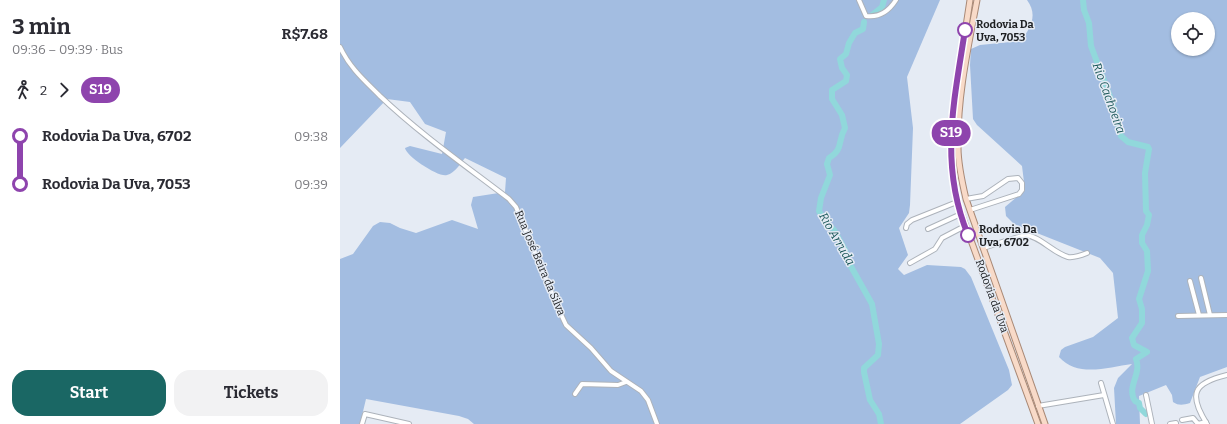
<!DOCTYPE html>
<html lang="en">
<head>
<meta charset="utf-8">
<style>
	body { margin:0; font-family:Bitter,serif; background:#f2f2f3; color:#2b2b33; height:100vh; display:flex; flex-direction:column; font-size:15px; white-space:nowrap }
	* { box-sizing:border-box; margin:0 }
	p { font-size:13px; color:#7c7c81 }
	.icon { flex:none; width:22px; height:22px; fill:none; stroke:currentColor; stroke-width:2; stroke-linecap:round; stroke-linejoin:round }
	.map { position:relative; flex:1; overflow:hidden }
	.drawer { display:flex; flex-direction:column; background:#fff; width:340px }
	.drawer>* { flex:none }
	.badge { padding:0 8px; border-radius:13px; font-size:14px; line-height:26px }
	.controls { position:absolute; left:831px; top:12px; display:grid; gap:8px }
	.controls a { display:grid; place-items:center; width:44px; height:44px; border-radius:50%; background:#fff; box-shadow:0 1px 3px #0004; font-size:20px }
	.map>.badge { position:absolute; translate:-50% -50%; box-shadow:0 0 0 2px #fff }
	.legs { display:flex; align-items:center; gap:6px; height:44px; padding:0 12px; font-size:13px }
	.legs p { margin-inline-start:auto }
	.headline { display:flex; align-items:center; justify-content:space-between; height:68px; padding:0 12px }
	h1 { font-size:22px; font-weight:700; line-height:30px }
	.button { display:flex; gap:8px; margin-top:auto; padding:8px 12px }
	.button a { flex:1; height:46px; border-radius:16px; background:#1a6764; color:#fff; font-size:16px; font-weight:700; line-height:46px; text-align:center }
	.button a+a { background:#f2f2f3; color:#2b2b33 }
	ul { padding:0 12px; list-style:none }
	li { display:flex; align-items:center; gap:14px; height:48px; font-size:15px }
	li i { display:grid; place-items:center; width:6px; height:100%; margin:0 5px; background:currentColor }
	li i::after { content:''; width:10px; height:10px; margin:-5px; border:3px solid; border-radius:50%; background:#fff }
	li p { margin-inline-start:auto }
	li:first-child i { background:linear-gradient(#0000 50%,currentColor 0) }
	li:last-child i { background:linear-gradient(currentColor 50%,#0000 0) }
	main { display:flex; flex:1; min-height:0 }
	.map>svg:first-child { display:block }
	.green { fill:#a3bde1; fill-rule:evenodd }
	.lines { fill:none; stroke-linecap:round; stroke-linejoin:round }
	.river { stroke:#91d8db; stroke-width:6 }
	.minor-casing { stroke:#adb3bb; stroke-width:6 }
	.major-casing { stroke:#a98976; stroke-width:7 }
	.minor { stroke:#fff; stroke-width:4 }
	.major { stroke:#f8dac8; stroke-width:5 }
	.line-1-casing { stroke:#fff; stroke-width:9 }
	.line-1 { stroke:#8e44ad; stroke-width:6 }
	.stop-1-dot { fill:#fff; stroke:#8e44ad; stroke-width:2 }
	.labels { text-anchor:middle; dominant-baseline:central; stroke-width:3; stroke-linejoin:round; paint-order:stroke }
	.stop-label { font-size:11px; font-weight:bold; fill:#1e2023; stroke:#e5ebf4; text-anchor:start }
	.street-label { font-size:11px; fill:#1e2023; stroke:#e5ebf4 }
	.water-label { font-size:12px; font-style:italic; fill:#1a5759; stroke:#e5ebf4 }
</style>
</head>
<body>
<main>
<section class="drawer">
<div class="headline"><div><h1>3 min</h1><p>09:36 – 09:39 · Bus</p></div><b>R$7.68</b></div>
<div class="legs"><svg class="icon" aria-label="walk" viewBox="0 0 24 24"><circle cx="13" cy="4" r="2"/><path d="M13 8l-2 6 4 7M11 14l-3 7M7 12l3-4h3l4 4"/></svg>2<svg class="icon" aria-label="forward" viewBox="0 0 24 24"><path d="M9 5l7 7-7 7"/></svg><b class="badge" style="background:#8e44ad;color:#fff">S19</b></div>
<ul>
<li><i style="color:#8e44ad"></i><b>Rodovia Da Uva, 6702</b><p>09:38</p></li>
<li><i style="color:#8e44ad"></i><b>Rodovia Da Uva, 7053</b><p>09:39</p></li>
</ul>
<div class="button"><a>Start</a><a>Tickets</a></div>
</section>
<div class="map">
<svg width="887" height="424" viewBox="0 0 887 424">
	<rect width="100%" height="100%" fill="#e5ebf4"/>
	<g class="green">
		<path d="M0 0H600L567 77 573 128 570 205 569 213 559 228 568 255 558 269 564 275 587 265 621 267 625 269 631 277 669 370 672 385 668 390 620 424H134L128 419 119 416 26 399 20 424H0V259L13 254 33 226 40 222 50 223 60 228 76 233 112 220 138 229 131 205 133 197 165 192 166 178 125 158C120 164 115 173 107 175 99 178 66 156 65 148L70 146 102 154 106 132 85 124 70 102 47 99 0 148Z"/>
		<path d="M687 0H887V367L860 377 850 403C843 405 839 406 833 402L832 395 826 385 799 396 800 424H776L774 388 778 378 792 364C768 367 738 378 719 357L721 350 725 347 753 337 778 318 773 273 760 258 674 224 666 216 665 207 685 190 682 166 637 125 633 119 630 65 631 49 640 45 681 41C691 27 698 15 687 0ZM838 19H868V49H838Z"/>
	</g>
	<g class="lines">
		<g class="river">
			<path d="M743 0 744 10 749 23 751 46 772 102 781 136 788 142 808 147 809 149 805 173 806 211 809 215 807 225 802 235V243L807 251 808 271 799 299 802 309V323L792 338 794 345 807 352 796 359C802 374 786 387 795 401L799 403 800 408 806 414"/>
			<polyline points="532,15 542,7 544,0"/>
			<path d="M524 22 523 29 515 33 509 43 506 54 500 59 502 68 507 75 506 81 492 90V99L502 115 505 128C497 142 504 149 489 158L487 164 490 175 481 198 479 211 484 220 494 230 505 250 509 263 532 304 539 344 538 355 524 368V372L530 400 539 414 541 424"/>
		</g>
		<g class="minor-casing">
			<g id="minor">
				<path d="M519 0 526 16C540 18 549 11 556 0"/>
				<path d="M0 47C10 68 24 80 40 96 80 134 126 166 169 199L176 207 219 310 226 325 251 348 271 371 301 391 308 400 317 424"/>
				<polyline points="626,199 643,196 668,179 678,178 682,183 682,190 679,194 630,210"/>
				<polyline points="566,228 567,224 572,220 617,202"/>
				<polyline points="588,229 621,214"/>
				<path d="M643 248 685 235C700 236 713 253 728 257 734 258 742 255 747 253"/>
				<polyline points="570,263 595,249 602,238 625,226"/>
				<polyline points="861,278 870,315"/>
				<polyline points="850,281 859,315"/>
				<polyline points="838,316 887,315"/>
				<polyline points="761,383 773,424"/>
				<polyline points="235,394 242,384 278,385 286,382"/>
				<polyline points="806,395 812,424"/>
				<polyline points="698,406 764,395"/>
				<polyline points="842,420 853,418 858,424 866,422"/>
				<polyline points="22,424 25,414 69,424"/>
				<polyline points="830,424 836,423"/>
				<path d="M867 424C848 394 853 383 887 375"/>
			</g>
		</g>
		<g class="major-casing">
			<g id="major">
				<polyline points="630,0 611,124 612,165 617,202 698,424"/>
				<path d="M637 0C628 48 617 98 618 147 618 164 622 182 626 199L705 424"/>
			</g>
		</g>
		<use href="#minor" class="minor"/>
		<use href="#major" class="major"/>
	</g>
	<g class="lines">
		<g class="line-1-casing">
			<path id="line-1" d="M625 30C614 102 599 164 628 235"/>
		</g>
		<use href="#line-1" class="line-1"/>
	</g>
	<g class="stop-1-dot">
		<circle cx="625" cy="30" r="7"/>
		<circle cx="628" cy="235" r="7"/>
	</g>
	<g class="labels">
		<g class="stop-label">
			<text x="636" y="24">Rodovia Da<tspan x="636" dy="13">Uva, 7053</tspan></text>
			<text x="639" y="229">Rodovia Da<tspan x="639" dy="13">Uva, 6702</tspan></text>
		</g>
		<g class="street-label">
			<text transform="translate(200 263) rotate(67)">Rua José Beira da Silva</text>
			<text transform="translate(652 296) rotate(70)">Rodovia da Uva</text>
		</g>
		<g class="water-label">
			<text transform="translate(769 98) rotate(70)">Rio Cachoeira</text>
			<text transform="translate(497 239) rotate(60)">Rio Arruda</text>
		</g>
	</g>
</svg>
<div class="controls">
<a><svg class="icon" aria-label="locate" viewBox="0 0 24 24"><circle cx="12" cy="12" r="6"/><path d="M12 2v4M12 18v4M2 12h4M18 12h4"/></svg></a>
</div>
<b class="badge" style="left:611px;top:133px;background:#8e44ad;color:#fff">S19</b>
</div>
</main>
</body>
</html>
